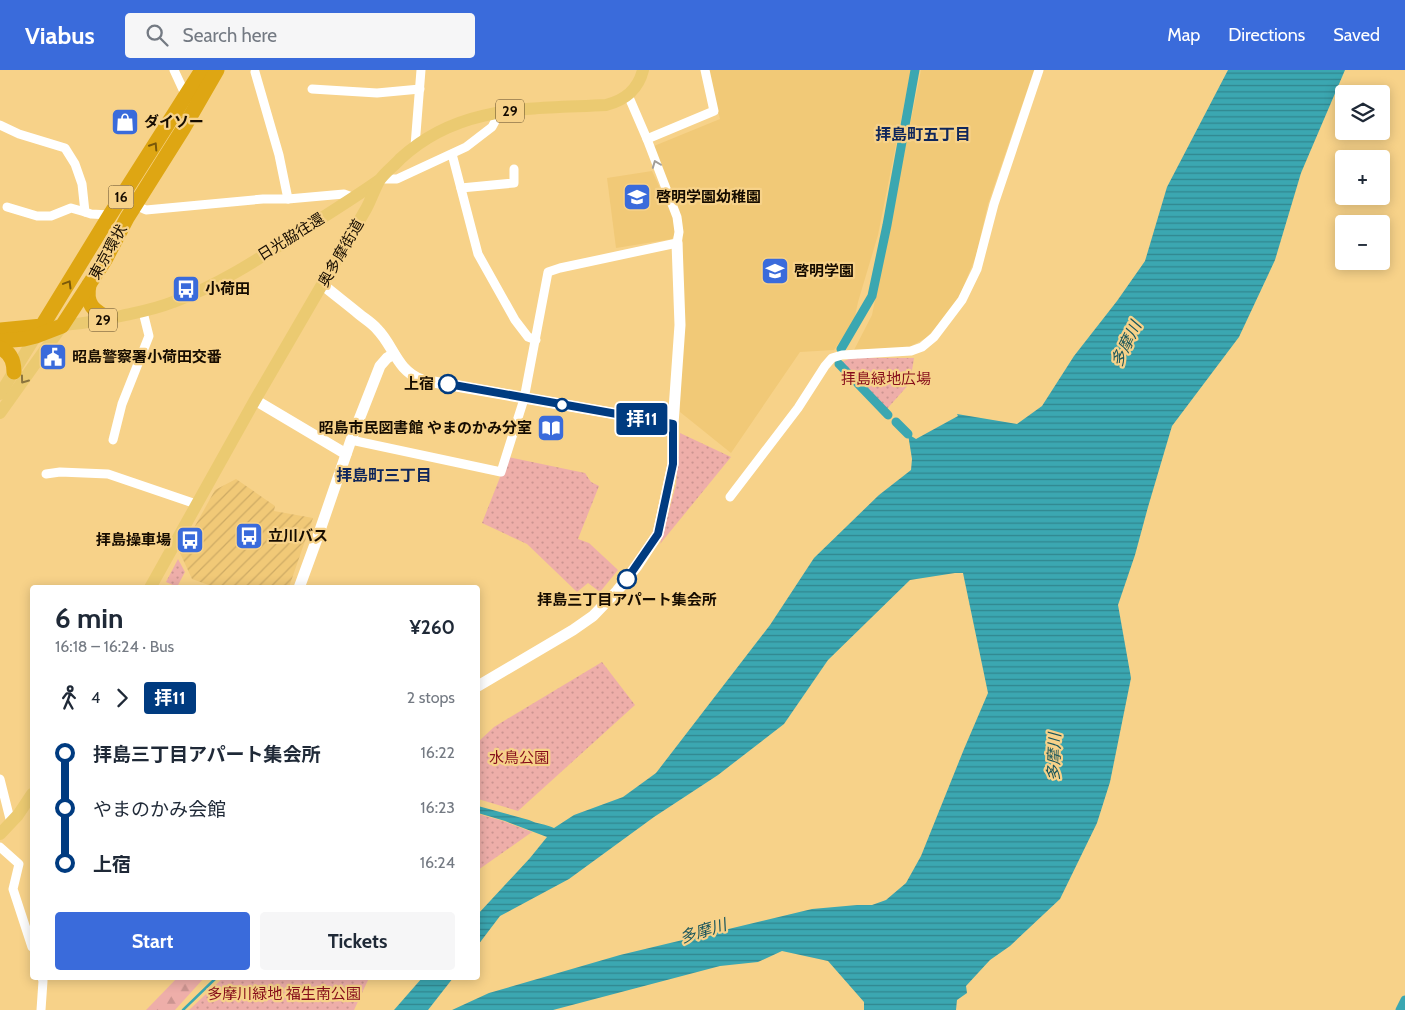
<!DOCTYPE html>
<html lang="en">
<head>
<meta charset="utf-8">
<style>
	body { margin:0; font-family:Cabin,"Noto Sans JP",sans-serif; background:#f6f6f7; color:#1f2937; height:100vh; display:flex; flex-direction:column; font-size:19px; white-space:nowrap }
	* { box-sizing:border-box; margin:0 }
	p { font-size:16px; color:#747a83 }
	.icon { flex:none; width:28px; height:28px; fill:none; stroke:currentColor; stroke-width:2; stroke-linecap:round; stroke-linejoin:round }
	.map { position:relative; flex:1; overflow:hidden }
	.drawer { position:absolute; left:30px; top:515px; width:450px; height:395px; display:flex; flex-direction:column; background:#fff; border-radius:5px; box-shadow:0 2px 12px #0003 }
	.drawer>* { flex:none }
	.badge { padding:0 10px; border-radius:4px; font-size:18px; line-height:32px }
	.controls { position:absolute; left:1335px; top:15px; display:grid; gap:10px }
	.controls a { display:grid; place-items:center; width:55px; height:55px; border-radius:5px; background:#fff; box-shadow:0 2px 12px #0003; font-size:25px }
	.map>.badge { position:absolute; translate:-50% -50%; box-shadow:0 0 0 2px #fff }
	.legs { display:flex; align-items:center; gap:8px; height:55px; padding:0 25px; font-size:16px }
	.legs p { margin-inline-start:auto }
	.headline { display:flex; align-items:center; justify-content:space-between; height:85px; padding:0 25px }
	h1 { font-size:28px; font-weight:700; line-height:38px }
	.primary-button { display:flex; gap:10px; margin-top:auto; padding:10px 25px }
	.primary-button a { flex:1; height:58px; border-radius:5px; background:#3a6bdb; color:#fff; font-size:20px; font-weight:700; line-height:58px; text-align:center }
	.primary-button a+a { background:#f6f6f7; color:#1f2937 }
	ul { padding:0 25px; list-style:none }
	li { display:flex; align-items:center; gap:18px; height:55px; font-size:19px }
	li i { display:grid; place-items:center; width:8px; height:100%; margin:0 6px; background:currentColor }
	li i::after { content:''; width:12px; height:12px; margin:-6px; border:4px solid; border-radius:50%; background:#fff }
	li p { margin-inline-start:auto }
	li:first-child i { background:linear-gradient(#0000 50%,currentColor 0) }
	li:last-child i { background:linear-gradient(currentColor 50%,#0000 0) }
	header { display:flex; align-items:center; gap:30px; box-sizing:border-box; height:70px; padding:0 25px; background:#3a6bdb; color:#fff }
	header strong { font-size:24px }
	nav { display:flex; gap:28px; margin-inline-start:auto; font-size:18px }
	.search { width:350px; height:45px; background:#f6f6f7; display:flex; align-items:center; gap:12px; box-sizing:border-box; padding:0 18px; border-radius:5px; color:#747a83; font-size:19px }
	.map>svg:first-child { display:block }
	.built { fill:#f1c977 }
	.industrial { fill:url(#industrial-furrows) }
	.green { fill:url(#green-dots) }
	.forest { fill:url(#forest-firs) }
	.water { fill:url(#water-rules) }
	.lines { fill:none; stroke-linecap:round; stroke-linejoin:round }
	.stream { stroke:#3ba7b1; stroke-width:2.5 }
	.canal { stroke:#3ba7b1; stroke-width:9 }
	.street { stroke:#fff; stroke-width:9 }
	.secondary { stroke:#fff; stroke-width:11 }
	.primary { stroke:#ebca71; stroke-width:12 }
	.highway { stroke:#dea613; stroke-width:15 }
	.oneway { stroke:#7a590a }
	.oneway2 { stroke:#a29e99 }
	.oneway3 { stroke:#8b743e }
	.line-1-casing { stroke:#fff; stroke-width:11 }
	.line-1 { stroke:#003b80; stroke-width:8 }
	.stop-1-dot { fill:#fff; stroke:#003b80; stroke-width:2.5 }
	.labels { text-anchor:middle; dominant-baseline:central; stroke-width:4.5; stroke-linejoin:round; paint-order:stroke }
	.shield { fill:#f7d289; stroke:#5a4729; stroke-width:1 }
	.shield-label { font-size:14px; font-weight:bold; fill:#160c00 }
	.poi-label { font-size:15px; font-weight:bold; fill:#160c00; stroke:#f7d289; text-anchor:start }
	.street-label { font-size:15px; fill:#160c00; stroke:#f7d289 }
	.park-label { font-size:15px; fill:#860e1b; stroke:#f7d289 }
	.stop-label { font-size:15px; font-weight:bold; fill:#160c00; stroke:#f7d289; text-anchor:end }
	.neighbourhood-label { font-size:16px; font-weight:bold; fill:#0f265b; stroke:#f7d289 }
	.water-label { font-size:16px; font-style:italic; fill:#19555b; stroke:#f7d289 }
</style>
</head>
<body>
<header>
<strong>Viabus</strong>
<div class="search"><svg class="icon" aria-label="search" viewBox="0 0 24 24"><circle cx="10" cy="10" r="6"/><path d="M15 15l6 6"/></svg>Search here</div>
<nav><a>Map</a><a>Directions</a><a>Saved</a></nav>
</header>
<div class="map">
<svg width="1405" height="940" viewBox="0 0 1405 940">
	<defs>
		<pattern id="industrial-furrows" width="10" height="10" patternUnits="userSpaceOnUse" patternTransform="scale(1.25)"><rect width="10" height="10" fill="#f1c977"/><path d="M-1 1l2-2M0 10L10 0M9 11l2-2" fill="none" stroke="#ceab65"/></pattern>
		<pattern id="green-dots" width="8" height="8" patternUnits="userSpaceOnUse" patternTransform="scale(1.25)"><rect width="8" height="8" fill="#eeaea9"/><path d="M2 2h.1M6 6h.1" fill="none" stroke="#cb9490" stroke-width="1.8" stroke-linecap="round"/></pattern>
		<pattern id="forest-firs" width="22" height="20" patternUnits="userSpaceOnUse" patternTransform="scale(1.25)"><rect width="22" height="20" fill="#eeaea9"/><path d="M5 1l3.5 6h-7zM16 11l3.5 6h-7z" fill="#cb9490"/></pattern>
		<pattern id="water-rules" width="6" height="5" patternUnits="userSpaceOnUse" patternTransform="scale(1.25)"><rect width="6" height="5" fill="#3ba7b1"/><path d="M0 2.5h6" fill="none" stroke="#31868e"/></pattern>
	</defs>
	<rect width="100%" height="100%" fill="#f7d289"/>
	<g class="built">
		<polygon points="708,0 911,0 878,165 858,232 854,251 834,280 800,282 731,383 680,342 683,169 654,76 720,49"/>
		<polygon points="921,0 1034,0 988,134 976,186 960,225 940,253 926,268 911,276 900,278 854,280 872,245"/>
		<polygon points="652,101 673,146 675,164 672,169 616,178 607,108"/>
	</g>
	<polygon class="industrial" points="236,409 275,436 274,441 313,448 289,517 214,517 192,509 180,483 215,420"/>
	<g class="green">
		<polygon points="851,288 914,288 910,313 886,340 842,292"/>
		<polygon points="680,363 731,387 660,474 676,415"/>
		<polygon points="508,387 585,403 591,412 599,416 578,469 589,473 618,500 600,522 588,513 577,522 527,474 482,453"/>
		<polygon points="178,489 185,502 177,517 166,512"/>
		<polygon points="602,592 635,635 518,741 478,729 478,672 494,657"/>
		<polygon points="478,744 503,751 532,762 478,800"/>
		<polygon points="223,908 369,908 354,940 189,940"/>
	</g>
	<polygon class="forest" points="177,908 204,908 175,940 146,940"/>
	<g class="water">
		<path d="M1228 0H1345L1301 103 1275 190 1239 267 1172 356 1148 437 1135 485 1118 535 1131 608 1110 712 1097 753 1060 829 1010 876 990 890 966 916 967 923 957 930 956 940H864V932L828 891 782 881 758 892 720 896 553 940H452L489 923 620 885 812 839 857 835H872L886 830 906 813 921 786 964 679 988 623 963 503H955L910 510 828 590 784 654 718 705 654 747 569 809 500 846 478 875V844L530 788 547 767 505 751 478 743V736L529 750C537 754 546 754 554 758L574 745 623 727 656 703 770 555 814 488 879 425 911 400 912 389 908 364 916 369 958 346 957 344 1017 354 1042 336 1074 286 1117 231 1145 191 1167 117Z"/>
		<polygon points="422,908 453,908 428,940 394,940"/>
	</g>
	<g class="lines">
		<polyline class="stream" points="183,940 216,908"/>
		<g class="canal">
			<polyline points="841,279 872,226 887,155 915,0"/>
			<polyline points="839,294 888,345"/>
			<polyline points="896,352 908,364"/>
			<polyline points="1400,940 1405,930"/>
		</g>
		<g class="street">
			<polyline points="174,0 186,26"/>
			<polyline points="255,2 279,85 288,129"/>
			<polyline points="312,19 377,23 420,19"/>
			<polyline points="0,55 19,64 65,78 75,94 82,114 85,142 91,144 110,145"/>
			<polyline points="647,69 714,41 705,0"/>
			<polyline points="415,76 421,0"/>
			<polyline points="452,84 478,184 515,250 528,267 536,270"/>
			<polyline points="380,109 397,109 466,77 492,57 500,42"/>
			<polyline points="461,118 514,113 514,99"/>
			<polyline points="135,135 146,140 263,129 288,129 344,124 355,128"/>
			<polyline points="7,137 37,146 51,146 71,138 85,142"/>
			<polyline points="113,370 122,334 149,266 143,242"/>
			<polyline points="351,370 501,402 524,329 548,202 560,198 677,173 679,162 677,147 647,69 628,25"/>
			<polyline points="46,404 60,402 108,404 196,434"/>
			<polyline points="730,427 798,338 825,296 832,288 842,285 911,281 922,277 934,267 962,230 977,199 994,134 1039,0"/>
			<polyline points="0,709 11,753"/>
			<polyline points="0,777 19,794 13,819 32,877"/>
			<polyline points="41,940 43,911 42,908"/>
		</g>
		<g class="secondary">
			<path d="M323 215C335 225 347 234 359 244 365 249 372 253 377 259 394 276 396 300 422 310L673 354"/>
			<polyline points="255,330 346,384"/>
			<polyline points="299,518 318,466 351,370 380,296 387,288 394,284"/>
			<polyline points="478,616 573,560 593,546 617,521 637,496 658,464 673,394 673,354 680,255 677,173"/>
		</g>
		<g class="primary">
			<path d="M0 324 42 256C69 256 95 252 121 246 139 242 156 239 173 232 220 215 263 186 305 159 329 143 354 128 378 111"/>
			<polyline points="0,343 62,256"/>
			<path d="M150 518 255 330 366 139C371 130 374 120 379 111 384 103 394 96 400 89 459 34 531 39 606 35 625 30 638 20 643 0"/>
			<polyline points="0,764 18,745 32,724"/>
		</g>
		<g class="highway">
			<path d="M89 215C85 235 94 241 110 249"/>
			<polyline points="0,260 42,256 110,145 202,0"/>
			<polyline points="0,271 24,269 36,266 62,256 105,190 127,148 183,59 217,0"/>
			<path d="M0 278C10 282 14 291 14 302"/>
		</g>
	</g>
	<defs><path id="oneway-chevron" d="M-2-3.5L2.5 0L-2 3.5" fill="none" stroke-width="1.6" stroke-linecap="round" stroke-linejoin="round" transform="scale(1.25)"/></defs>
	<g class="oneway">
		<use href="#oneway-chevron" transform="translate(154 76) rotate(-57)"/>
		<use href="#oneway-chevron" transform="translate(68 214) rotate(-59)"/>
	</g>
	<use class="oneway2" href="#oneway-chevron" transform="translate(656 94) rotate(-111)"/>
	<use class="oneway3" href="#oneway-chevron" transform="translate(24 310) rotate(126)"/>
	<g class="lines">
		<g class="line-1-casing">
			<polyline id="line-1" points="448,314 673,354 673,394 658,464 627,509"/>
		</g>
		<use href="#line-1" class="line-1"/>
	</g>
	<defs>
		<g id="shop-square" transform="scale(1.4375)"><rect x="-9" y="-9" width="18" height="18" rx="4" fill="#3a6bdb" stroke="#f7d289"/><path d="M-5-2.5h2.3a2.7 3.5 0 0 1 5.4 0H5L5.5 6h-11ZM-1.5-2.5h3a1.5 2.3 0 0 0-3 0Z" fill="#fff"/></g>
		<g id="school-square" transform="scale(1.4375)"><rect x="-9" y="-9" width="18" height="18" rx="4" fill="#3a6bdb" stroke="#f7d289"/><path d="M0-5L7-2L0 1L-7-2ZM-4 1L0 2.5L4 1V4Q0 6-4 4Z" fill="#fff"/></g>
		<g id="bus-square" transform="scale(1.4375)"><rect x="-9" y="-9" width="18" height="18" rx="4" fill="#3a6bdb" stroke="#f7d289"/><path d="M-5-6H5V4H4V6H2V4H-2V6H-4V4H-5ZM-3.5-4V0h7V-4ZM-3.5 1.2v1.5H-2V1.2ZM2 1.2v1.5H3.5V1.2Z" fill="#fff"/></g>
		<g id="civic-square" transform="scale(1.4375)"><rect x="-9" y="-9" width="18" height="18" rx="4" fill="#3a6bdb" stroke="#f7d289"/><path d="M-.6-6.5H3V-4.5H.6V-3L4-1V1h2V6H-6V1h2V-1L-.6-3ZM-1.2 2.5V6h2.4V2.5Z" fill="#fff"/></g>
		<g id="library-square" transform="scale(1.4375)"><rect x="-9" y="-9" width="18" height="18" rx="4" fill="#3a6bdb" stroke="#f7d289"/><path d="M-6-4Q-3-5.5-.7-3.5V5Q-3 3-6 4ZM6-4Q3-5.5 .7-3.5V5Q3 3 6 4Z" fill="#fff"/></g>
	</defs>
	<g fill-rule="evenodd">
		<use href="#shop-square" x="125" y="52"/>
		<use href="#school-square" x="637" y="127"/>
		<use href="#school-square" x="775" y="201"/>
		<use href="#bus-square" x="186" y="219"/>
		<use href="#civic-square" x="53" y="287"/>
		<use href="#library-square" x="551" y="358"/>
		<use href="#bus-square" x="249" y="466"/>
		<use href="#bus-square" x="190" y="470"/>
	</g>
	<g class="stop-1-dot">
		<circle cx="448" cy="314" r="9"/>
		<circle cx="562" cy="335" r="6"/>
		<circle cx="627" cy="509" r="9"/>
	</g>
	<g class="labels">
		<g class="shield">
			<rect x="496" y="29.5" width="28" height="23" rx="4"/>
			<rect x="108.5" y="115.5" width="25" height="23" rx="4"/>
			<rect x="89" y="238.5" width="28" height="23" rx="4"/>
		</g>
		<g class="shield-label">
			<text x="510" y="41">29</text>
			<text x="121" y="127">16</text>
			<text x="103" y="250">29</text>
		</g>
		<g class="poi-label">
			<text x="144" y="52">ダイソー</text>
			<text x="656" y="127">啓明学園幼稚園</text>
			<text x="794" y="201">啓明学園</text>
			<text x="205" y="219">小荷田</text>
			<text x="72" y="287">昭島警察署小荷田交番</text>
			<text x="532" y="358" text-anchor="end">昭島市民図書館 やまのかみ分室</text>
			<text x="268" y="466">立川バス</text>
			<text x="171" y="470" text-anchor="end">拝島操車場</text>
		</g>
		<g class="street-label">
			<text transform="translate(291 167) rotate(-32)">日光脇往還</text>
			<text transform="translate(108 182) rotate(-61)">東京環状</text>
			<text transform="translate(341 183) rotate(-60)">奥多摩街道</text>
		</g>
		<g class="park-label">
			<text x="886" y="309">拝島緑地広場</text>
			<text x="519" y="688">水鳥公園</text>
			<text x="284" y="924">多摩川緑地 福生南公園</text>
		</g>
		<g class="stop-label">
			<text x="434" y="314">上宿</text>
			<text x="627" y="530" text-anchor="middle">拝島三丁目アパート集会所</text>
		</g>
		<g class="neighbourhood-label">
			<text x="923" y="64">拝島町五丁目</text>
			<text x="384" y="405">拝島町三丁目</text>
		</g>
		<g class="water-label">
			<text transform="translate(1126 274) rotate(-64)">多摩川</text>
			<text transform="translate(1054 687) rotate(-88)">多摩川</text>
			<text transform="translate(703 861) rotate(-17)">多摩川</text>
		</g>
	</g>
</svg>
<div class="controls">
<a><svg class="icon" aria-label="layers" viewBox="0 0 24 24"><path d="M12 4l9 5-9 5-9-5zM3 14l9 5 9-5"/></svg></a>
<a>+</a>
<a>−</a>
</div>
<b class="badge" style="left:642px;top:349px;background:#003b80;color:#fff">拝11</b>
<section class="drawer">
<div class="headline"><div><h1>6 min</h1><p>16:18 – 16:24 · Bus</p></div><b>¥260</b></div>
<div class="legs"><svg class="icon" aria-label="walk" viewBox="0 0 24 24"><circle cx="13" cy="4" r="2"/><path d="M13 8l-2 6 4 7M11 14l-3 7M7 12l3-4h3l4 4"/></svg>4<svg class="icon" aria-label="forward" viewBox="0 0 24 24"><path d="M9 5l7 7-7 7"/></svg><b class="badge" style="background:#003b80;color:#fff">拝11</b><p>2 stops</p></div>
<ul>
<li><i style="color:#003b80"></i><b>拝島三丁目アパート集会所</b><p>16:22</p></li>
<li><i style="color:#003b80"></i><span>やまのかみ会館</span><p>16:23</p></li>
<li><i style="color:#003b80"></i><b>上宿</b><p>16:24</p></li>
</ul>
<div class="primary-button"><a>Start</a><a>Tickets</a></div>
</section>
</div>
</body>
</html>
